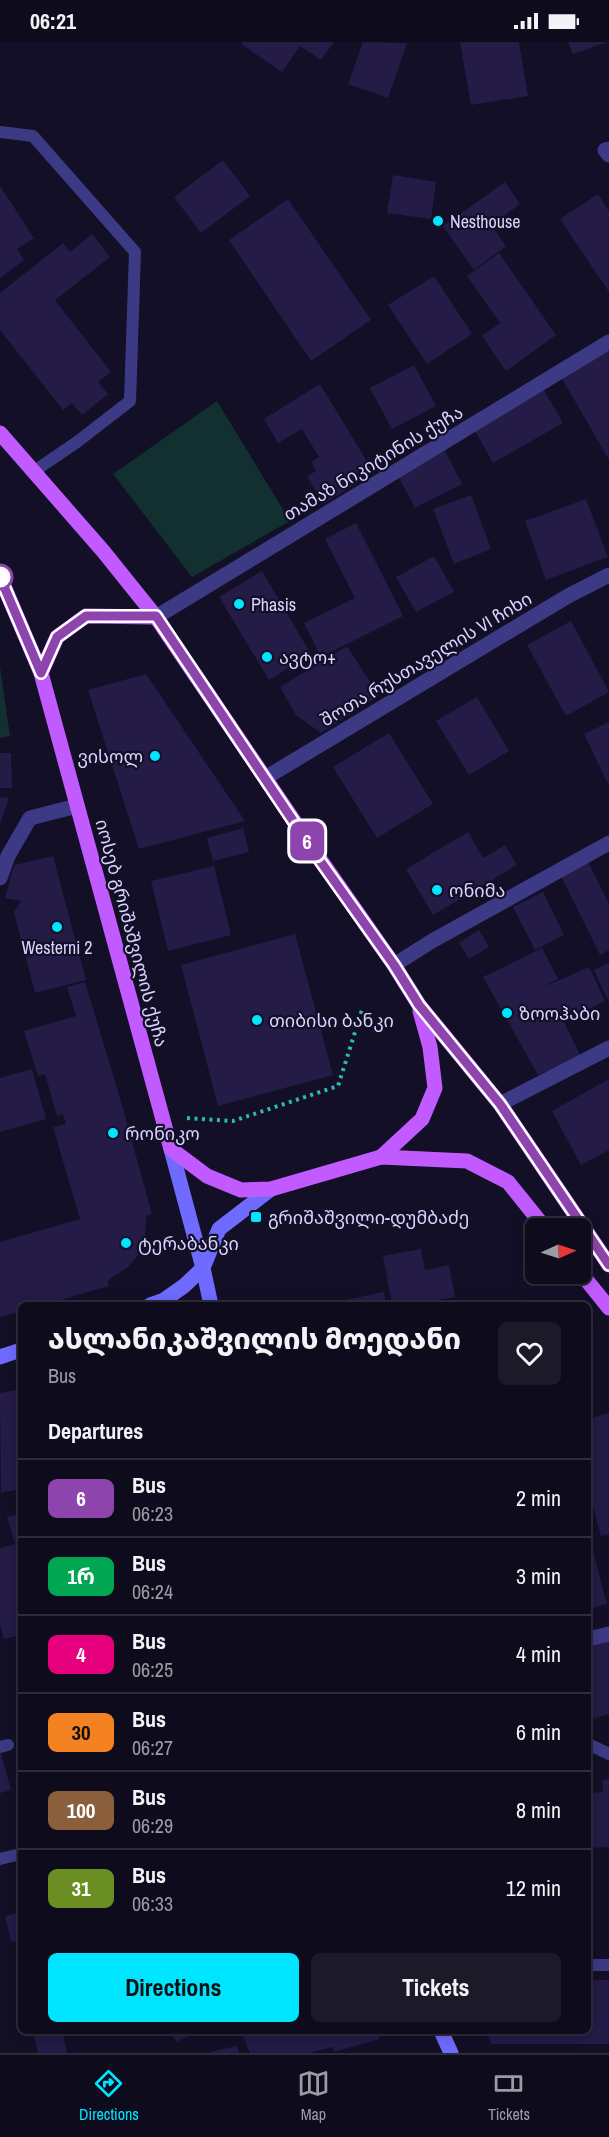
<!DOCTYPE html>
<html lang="en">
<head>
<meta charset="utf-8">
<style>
	body { margin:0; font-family:"Archivo Narrow","Noto Sans Georgian",sans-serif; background:#1c1929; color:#f1f3f6; height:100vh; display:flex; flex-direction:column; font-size:22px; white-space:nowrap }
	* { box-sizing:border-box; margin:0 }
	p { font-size:20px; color:#9b9ba3 }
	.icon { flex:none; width:33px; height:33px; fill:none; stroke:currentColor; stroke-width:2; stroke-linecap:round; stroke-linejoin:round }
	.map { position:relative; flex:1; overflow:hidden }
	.panel { position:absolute; left:18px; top:1260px; width:573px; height:732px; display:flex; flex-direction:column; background:#0e0b1c; border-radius:9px; box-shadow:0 3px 15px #0003,0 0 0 2px #2e2b3b }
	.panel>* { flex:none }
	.badge { padding:0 12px; border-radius:9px; font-size:21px; line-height:39px }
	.needle { width:39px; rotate:87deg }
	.fabs { position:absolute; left:525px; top:1176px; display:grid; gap:12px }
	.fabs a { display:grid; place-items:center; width:66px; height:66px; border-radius:9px; background:#0e0b1c; box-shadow:0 3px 15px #0003,0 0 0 2px #2e2b3b; font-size:30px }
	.map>.badge { position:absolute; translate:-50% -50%; box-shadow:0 0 0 3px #fff }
	h2 { padding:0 30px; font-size:22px; line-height:54px }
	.round { display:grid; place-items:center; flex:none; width:63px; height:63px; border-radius:9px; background:#1c1929 }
	.summary { display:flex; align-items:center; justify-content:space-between; height:102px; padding:0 30px }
	h1 { font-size:28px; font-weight:800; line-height:45px }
	.primary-button { display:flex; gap:12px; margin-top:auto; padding:12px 30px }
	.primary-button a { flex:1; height:69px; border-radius:9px; background:#00e5ff; color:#111; font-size:24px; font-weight:800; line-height:69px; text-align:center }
	.primary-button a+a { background:#1c1929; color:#f1f3f6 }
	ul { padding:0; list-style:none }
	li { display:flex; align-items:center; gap:18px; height:78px; padding:0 30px; border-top:2px solid #2e2b3b }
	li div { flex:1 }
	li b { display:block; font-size:22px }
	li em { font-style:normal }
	li .badge { min-width:66px; font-weight:700; text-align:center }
	.status { display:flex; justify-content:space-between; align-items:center; height:42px; padding:0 30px; background:#0e0b1c; direction:ltr }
	.status svg { height:16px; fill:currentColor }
	.menu { display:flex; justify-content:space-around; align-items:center; height:84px; border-top:2px solid #2e2b3b; background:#0e0b1c; font-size:16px; color:#9b9ba3 }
	.menu a { display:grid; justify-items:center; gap:3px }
	.menu .current { color:#00e5ff }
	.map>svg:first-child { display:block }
	.green { fill:#12302f }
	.building { fill:#241b47 }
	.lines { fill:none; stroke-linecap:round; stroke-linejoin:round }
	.path { stroke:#2fb8b0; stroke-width:4; stroke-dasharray:3 4.5; stroke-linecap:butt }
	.service { stroke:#3d3a85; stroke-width:12 }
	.minor { stroke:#3d3a85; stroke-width:15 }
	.secondary { stroke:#6f6bff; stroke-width:15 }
	.primary { stroke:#c25bff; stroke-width:15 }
	.line-casing { stroke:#fff; stroke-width:14 }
	.line { stroke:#8e44ad; stroke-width:9 }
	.poi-dot { fill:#00e5ff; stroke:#130f26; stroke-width:2 }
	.stop-dot { fill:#fff; stroke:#8e44ad; stroke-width:3 }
	.labels { text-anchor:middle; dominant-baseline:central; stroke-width:4.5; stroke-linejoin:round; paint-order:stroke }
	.poi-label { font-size:18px; fill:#d9d4ff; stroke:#130f26; text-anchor:start }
	.street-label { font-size:18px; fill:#d9d4ff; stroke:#130f26 }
</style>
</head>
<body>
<div class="status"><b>06:21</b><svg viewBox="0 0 49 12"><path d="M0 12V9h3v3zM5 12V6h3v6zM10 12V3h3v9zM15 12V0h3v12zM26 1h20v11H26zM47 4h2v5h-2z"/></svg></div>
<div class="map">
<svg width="609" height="2011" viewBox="0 0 609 2011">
	<rect width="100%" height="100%" fill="#130f26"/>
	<g class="green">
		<polygon points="217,359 290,479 192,535 113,432"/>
		<polygon points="0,625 10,694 0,696"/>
	</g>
	<g class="building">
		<polygon points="243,0 334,0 321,18 300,4 282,30 241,2"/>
		<polygon points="363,0 407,1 388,56 348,42"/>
		<polygon points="460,0 519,0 528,54 471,63"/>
		<polygon points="568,0 608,0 573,12"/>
		<polygon points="223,118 250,154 201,191 174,155"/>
		<polygon points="393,133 436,140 431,177 387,171"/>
		<polygon points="505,140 520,162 491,183 506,204 474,228 443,184"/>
		<polygon points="0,144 34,196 17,207 24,218 0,236"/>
		<polygon points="598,152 609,169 609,250 560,177"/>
		<polygon points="288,157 371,278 311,319 229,198"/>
		<polygon points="92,192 110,215 55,258 111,330 98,340 108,352 82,373 72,361 63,368 0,288 0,251 63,201 70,210"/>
		<polygon points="499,211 556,293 506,329 482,294 500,281 467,234"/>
		<polygon points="434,234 472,292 427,322 388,263"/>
		<polygon points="607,306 609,310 609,418 560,333"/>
		<polygon points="414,323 436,364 392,387 370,346"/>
		<polygon points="320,342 374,431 323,462 307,434 316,429 311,420 319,415 302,387 278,401 264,377"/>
		<polygon points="544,348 563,381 493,421 474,387"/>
		<polygon points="443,405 462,442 415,466 396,430"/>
		<polygon points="471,453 491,507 454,522 433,467"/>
		<polygon points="586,457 608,515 546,538 525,479"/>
		<polygon points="356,481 403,574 321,615 304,581 355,556 325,497"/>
		<polygon points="434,514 454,550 416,570 396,535"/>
		<polygon points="262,529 311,612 269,638 219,555"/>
		<polygon points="571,579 609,650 566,674 527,603"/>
		<polygon points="347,604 379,654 321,691 296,673 280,645"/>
		<polygon points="146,632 245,779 139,807 88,648"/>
		<polygon points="477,655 509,709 469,733 436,679"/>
		<polygon points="609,680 609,744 584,692"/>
		<polygon points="389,691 433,762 377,796 333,725"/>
		<polygon points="0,711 11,711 12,746 0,746"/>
		<polygon points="0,755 9,756 0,782"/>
		<polygon points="243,786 249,810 213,819 207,796"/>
		<polygon points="468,790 483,816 505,803 517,823 433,873 406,827"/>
		<polygon points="53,814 86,938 35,951 14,870 21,859 5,856 14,823"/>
		<polygon points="585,814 609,862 609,908 600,913 558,828"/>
		<polygon points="214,824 231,893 168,909 151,839"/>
		<polygon points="543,850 564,893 535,908 513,865"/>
		<polygon points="479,888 489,905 469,917 459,901"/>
		<polygon points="295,892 333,1033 218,1064 181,923"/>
		<polygon points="542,906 558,937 539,947 589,925 605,959 564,980 581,1015 538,1033 483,935"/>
		<polygon points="609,921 609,961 594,928"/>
		<polygon points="85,940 120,1056 152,1172 146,1174 145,1199 139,1212 128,1225 108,1238 109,1244 43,1263 21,1263 21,1269 0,1275 0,1200 80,1177 53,1085 66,1082 63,1072 57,1074 45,1032 38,1034 24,989 76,974 67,945"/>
		<polygon points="32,1027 46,1077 0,1090 0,1036"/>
		<polygon points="609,1037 609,1108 581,1123 552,1069"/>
		<polygon points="421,1207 425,1228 449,1223 455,1255 431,1259 431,1263 392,1263 383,1214"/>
		<polygon points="384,1250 386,1263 327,1263 327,1262"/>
		<polygon points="473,1257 475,1263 454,1263 454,1262"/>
		<polygon points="21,1347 21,1447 1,1451 0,1351"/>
		<polygon points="609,1371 609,1492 601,1494 588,1447 588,1377"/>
		<polygon points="21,1471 21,1593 4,1597 0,1582 0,1506 15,1502 7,1475"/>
		<polygon points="593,1510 607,1562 588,1567 588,1511"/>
		<polygon points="609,1600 609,1672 588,1678 588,1604"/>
		<polygon points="0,1708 11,1748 0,1751"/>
		<polygon points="609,1737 609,1805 588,1806 588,1751 603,1750 602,1738"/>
		<polygon points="21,1870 21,1897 11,1900 5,1874"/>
		<polygon points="588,1938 609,1938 609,2002 492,2002 486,1989 588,1989"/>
		<polygon points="33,1989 62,1989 67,2011 38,2011"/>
		<polygon points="171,1989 200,1989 176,2000"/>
		<polygon points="241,1989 381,1989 379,1997 334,2010 332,2005 310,2011 250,2011"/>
		<polygon points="237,2004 239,2011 210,2011 210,2010"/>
	</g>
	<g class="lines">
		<polyline class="path" points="187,1076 233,1079 338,1044 362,968"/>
		<g class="service">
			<polyline points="0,90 33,94 135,210 130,359 77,400 33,430"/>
			<polyline points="588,1702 609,1712"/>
			<polyline points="0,1705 8,1703"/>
			<polyline points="0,1817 21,1812"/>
			<polyline points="588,1923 609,1923"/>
		</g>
		<g class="minor">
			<polyline points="609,107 605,108 609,113"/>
			<polyline points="156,575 609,300"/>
			<polyline points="265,736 568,554 609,533"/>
			<polyline points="0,836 8,814 30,776 77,764"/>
			<polyline points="394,923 432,899 609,801"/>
			<polyline points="500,1062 609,1006"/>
			<polyline points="588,1597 609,1592"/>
		</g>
		<g class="secondary">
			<polyline points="171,1107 203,1226 211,1263"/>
			<polyline points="150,1263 164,1258 184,1244 203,1226 219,1187 271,1147"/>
			<polyline points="0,1315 21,1308"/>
			<polyline points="441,1989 451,2011"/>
		</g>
		<g class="primary">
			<polyline points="0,391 103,509 156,575 317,813 394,923 419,963 500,1062 609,1223"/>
			<polyline points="0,535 41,631 171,1107 207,1134 241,1148 271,1147 381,1115 467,1119 508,1140 545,1186"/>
			<polyline points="41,631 57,595 86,574 156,575"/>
			<polyline points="381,1115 422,1077 435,1046 430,1005 420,969"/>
			<polyline points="580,1230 609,1266"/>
		</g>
	</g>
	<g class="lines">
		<g class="line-casing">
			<polyline id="line" points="0,535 41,631 57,595 86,574 156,574 316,813 394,923 419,963 500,1062 609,1223"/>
		</g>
		<use href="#line" class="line"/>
	</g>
	<g class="poi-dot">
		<circle cx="438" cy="179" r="6"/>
		<circle cx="239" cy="562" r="6"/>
		<circle cx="267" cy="615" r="6"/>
		<circle cx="155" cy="714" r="6"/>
		<circle cx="437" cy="848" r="6"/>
		<circle cx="57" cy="885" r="6"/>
		<circle cx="507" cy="971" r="6"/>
		<circle cx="257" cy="978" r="6"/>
		<circle cx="113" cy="1091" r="6"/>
		<rect x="250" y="1169" width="12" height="12" rx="3"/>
		<circle cx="126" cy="1201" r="6"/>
	</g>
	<circle class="stop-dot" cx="0" cy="535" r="12"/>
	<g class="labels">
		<g class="poi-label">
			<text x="450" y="179">Nesthouse</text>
			<text x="251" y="562">Phasis</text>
			<text x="279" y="615">ავტო+</text>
			<text x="143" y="714" text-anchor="end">ვისოლ</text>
			<text x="449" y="848">ონიმა</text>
			<text x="57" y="905" text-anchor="middle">Westerni 2</text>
			<text x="519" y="971">ზოოჰაბი</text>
			<text x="269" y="978">თიბისი ბანკი</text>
			<text x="125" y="1091">რონიკო</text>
			<text x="268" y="1175">გრიშაშვილი-დუმბაძე</text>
			<text x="138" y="1201">ტერაბანკი</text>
		</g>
		<g class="street-label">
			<text transform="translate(373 421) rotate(-31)">თამაზ ნიკიტინის ქუჩა</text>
			<text transform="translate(426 617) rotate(-31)">შოთა რუსთაველის VI ჩიხი</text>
			<text transform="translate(132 891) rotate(75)">იოსებ გრიშაშვილის ქუჩა</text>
		</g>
	</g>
</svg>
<div class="fabs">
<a><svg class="needle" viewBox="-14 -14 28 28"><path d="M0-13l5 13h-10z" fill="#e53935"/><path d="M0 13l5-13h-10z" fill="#9b9ba3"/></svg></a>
</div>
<b class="badge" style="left:307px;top:799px;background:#8e44ad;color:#fff">6</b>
<section class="panel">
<div class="summary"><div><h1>ასლანიკაშვილის მოედანი</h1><p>Bus</p></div><a class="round"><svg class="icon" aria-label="heart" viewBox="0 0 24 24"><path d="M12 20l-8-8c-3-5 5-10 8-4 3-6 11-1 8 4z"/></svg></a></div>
<h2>Departures</h2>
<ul>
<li><span class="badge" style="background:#8e44ad;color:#fff">6</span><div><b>Bus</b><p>06:23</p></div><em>2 min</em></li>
<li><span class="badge" style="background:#00a651;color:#fff">1რ</span><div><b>Bus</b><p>06:24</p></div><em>3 min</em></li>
<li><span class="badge" style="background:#e6007e;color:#fff">4</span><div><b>Bus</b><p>06:25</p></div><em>4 min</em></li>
<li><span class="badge" style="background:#f58220;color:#111">30</span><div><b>Bus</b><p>06:27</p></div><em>6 min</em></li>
<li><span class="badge" style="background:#8b5e3c;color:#fff">100</span><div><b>Bus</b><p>06:29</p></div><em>8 min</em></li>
<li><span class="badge" style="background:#6b8e23;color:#fff">31</span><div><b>Bus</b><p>06:33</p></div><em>12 min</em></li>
</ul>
<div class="primary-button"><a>Directions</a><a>Tickets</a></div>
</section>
</div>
<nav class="menu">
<a class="current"><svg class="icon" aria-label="directions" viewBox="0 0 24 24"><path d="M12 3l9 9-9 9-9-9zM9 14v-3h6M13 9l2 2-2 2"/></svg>Directions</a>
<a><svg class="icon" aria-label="map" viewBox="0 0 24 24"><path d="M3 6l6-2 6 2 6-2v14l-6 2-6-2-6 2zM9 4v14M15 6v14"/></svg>Map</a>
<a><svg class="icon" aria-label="tickets" viewBox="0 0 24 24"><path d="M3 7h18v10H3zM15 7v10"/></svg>Tickets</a>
</nav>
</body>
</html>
